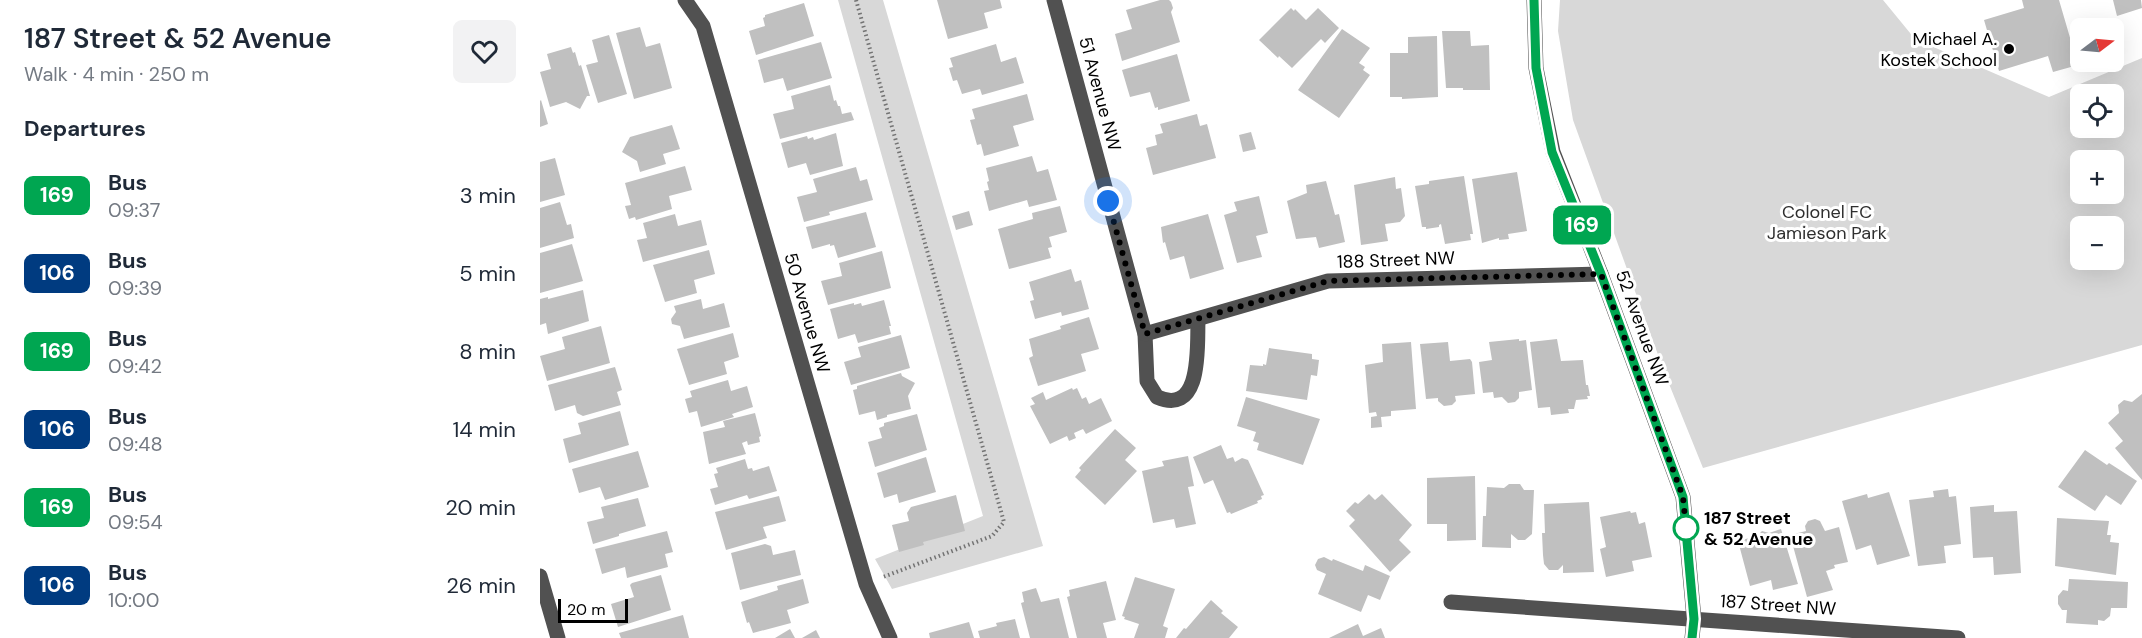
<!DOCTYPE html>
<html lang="en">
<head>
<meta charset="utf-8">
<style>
	body { margin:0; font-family:"DM Sans",sans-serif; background:#f2f2f3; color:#1f2937; height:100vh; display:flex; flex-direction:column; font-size:22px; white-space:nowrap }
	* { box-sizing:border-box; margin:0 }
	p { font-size:20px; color:#747a83 }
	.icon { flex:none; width:33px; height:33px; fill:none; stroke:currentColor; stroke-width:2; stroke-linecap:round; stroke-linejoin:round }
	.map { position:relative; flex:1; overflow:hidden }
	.sheet { display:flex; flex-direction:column; background:#fff; width:540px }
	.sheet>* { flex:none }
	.badge { padding:0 12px; border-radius:9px; font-size:21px; line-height:39px }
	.needle { width:39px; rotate:74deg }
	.controls { position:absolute; left:1530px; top:18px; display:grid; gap:12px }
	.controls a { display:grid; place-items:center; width:54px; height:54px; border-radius:9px; background:#fff; box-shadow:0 6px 24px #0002; font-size:30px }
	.scale { position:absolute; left:18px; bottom:15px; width:70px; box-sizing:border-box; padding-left:6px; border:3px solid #000; border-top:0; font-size:16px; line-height:21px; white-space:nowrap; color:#000; -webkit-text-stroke:4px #fff; paint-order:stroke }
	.you { position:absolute; width:30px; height:30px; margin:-15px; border:4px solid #fff; border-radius:50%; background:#1a73e8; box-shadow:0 0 0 9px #1a73e833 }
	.map>.badge { position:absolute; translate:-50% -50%; box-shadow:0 0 0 3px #fff }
	h2 { padding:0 24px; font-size:22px; line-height:54px }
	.round { display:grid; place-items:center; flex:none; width:63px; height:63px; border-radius:9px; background:#f2f2f3 }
	.summary { display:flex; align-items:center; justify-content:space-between; height:102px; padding:0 24px }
	h1 { font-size:28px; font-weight:600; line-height:45px }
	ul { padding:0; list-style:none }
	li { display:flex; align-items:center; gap:18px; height:78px; padding:0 24px }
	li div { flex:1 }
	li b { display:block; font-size:22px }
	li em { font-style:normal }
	li .badge { min-width:66px; font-weight:700; text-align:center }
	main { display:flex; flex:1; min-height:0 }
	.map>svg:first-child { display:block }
	.green { fill:#d8d8d8; fill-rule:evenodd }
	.building { fill:#c0c0c0 }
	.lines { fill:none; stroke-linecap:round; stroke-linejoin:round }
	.path { stroke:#737373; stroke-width:4; stroke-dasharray:1.5 3; stroke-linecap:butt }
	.minor { stroke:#515151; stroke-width:15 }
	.line-casing { stroke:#fff; stroke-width:14 }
	.line { stroke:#00a651; stroke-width:9 }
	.walk { stroke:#000; stroke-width:6; stroke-dasharray:0 10.8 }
	.poi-dot { fill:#000; stroke:#fff; stroke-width:2 }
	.stop-dot { fill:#fff; stroke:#00a651; stroke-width:3 }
	.labels { text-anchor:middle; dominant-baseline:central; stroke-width:6; stroke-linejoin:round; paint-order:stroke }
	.poi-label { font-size:18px; fill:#000; stroke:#fff; text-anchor:end }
	.street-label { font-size:18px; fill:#000; stroke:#fff }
	.park-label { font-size:18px; fill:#2f2f2f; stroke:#fff }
	.stop-label { font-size:18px; font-weight:bold; fill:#000; stroke:#fff; text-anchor:start }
</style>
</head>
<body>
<main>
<section class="sheet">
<div class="summary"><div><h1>187 Street &amp; 52 Avenue</h1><p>Walk · 4 min · 250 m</p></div><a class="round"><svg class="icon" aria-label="heart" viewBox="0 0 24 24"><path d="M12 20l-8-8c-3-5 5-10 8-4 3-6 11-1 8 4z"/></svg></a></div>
<h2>Departures</h2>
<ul>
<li><span class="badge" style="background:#00a651;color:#fff">169</span><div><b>Bus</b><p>09:37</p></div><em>3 min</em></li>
<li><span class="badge" style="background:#003b80;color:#fff">106</span><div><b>Bus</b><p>09:39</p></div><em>5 min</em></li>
<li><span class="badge" style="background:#00a651;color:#fff">169</span><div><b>Bus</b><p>09:42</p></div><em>8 min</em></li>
<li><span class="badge" style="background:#003b80;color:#fff">106</span><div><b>Bus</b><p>09:48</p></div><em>14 min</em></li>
<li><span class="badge" style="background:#00a651;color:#fff">169</span><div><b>Bus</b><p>09:54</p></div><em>20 min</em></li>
<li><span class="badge" style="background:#003b80;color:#fff">106</span><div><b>Bus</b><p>10:00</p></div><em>26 min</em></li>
</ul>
</section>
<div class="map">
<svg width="1602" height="638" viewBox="0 0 1602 638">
	<rect width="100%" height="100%" fill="#fff"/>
	<g class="green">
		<polygon points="298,0 343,0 503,546 352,589 335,559 443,516"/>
		<path d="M1020 0H1343L1375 39 1509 97 1602 58V345L1163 468 1125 374 1033 120 1018 31ZM1540 94H1574V128H1540ZM1540 160H1574V194H1540ZM1540 226H1574V260H1540Z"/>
	</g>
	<g class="building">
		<polygon points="397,0 460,0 462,8 444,13 448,28 408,39"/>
		<polygon points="620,0 629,0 631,2 633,8 631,12 640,42 582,61 575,34 592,29 586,10"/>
		<polygon points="1482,0 1519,0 1538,65 1513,72 1508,56 1459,71 1444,20 1484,8"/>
		<polygon points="1573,0 1601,0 1602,8 1577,16"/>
		<polygon points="264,3 274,36 216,55 209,31 225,26 223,18 225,17 225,15"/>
		<polygon points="751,8 754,11 755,9 766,20 778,8 799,28 785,43 781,39 752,68 739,56 738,58 719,40"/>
		<polygon points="100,27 106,47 120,43 132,88 94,99 76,33"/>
		<polygon points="802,29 830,48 819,63 825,67 823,70 830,75 799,118 758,90"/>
		<polygon points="902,31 930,31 931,46 949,45 950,90 923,90 923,88 906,88"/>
		<polygon points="69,35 87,94 58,103 46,65 58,62 52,40"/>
		<polygon points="897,36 898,97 862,99 862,97 850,97 850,53 868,53 868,37"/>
		<polygon points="281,42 292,78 247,91 243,78 224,83 218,60"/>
		<polygon points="456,44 461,62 476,57 484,83 442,95 440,89 422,94 417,80 413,81 409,68 413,67 410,58"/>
		<polygon points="31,47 33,53 35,52 39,66 41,65 50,96 47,96 40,109 26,102 10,107 0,72 11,69 7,54"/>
		<polygon points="637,54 650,101 618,110 618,107 615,108 610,92 590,97 582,70"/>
		<polygon points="290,85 294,101 296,100 298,106 300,106 302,114 311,112 314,120 240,139 233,114 254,109 251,96"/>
		<polygon points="487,94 494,120 473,126 479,146 444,156 441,144 437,145 430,120 435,119 432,109"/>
		<polygon points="1,100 8,124 0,127 0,101"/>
		<polygon points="657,114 660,126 667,124 676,158 613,175 606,148 617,145 615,135 623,133 620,124"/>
		<polygon points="132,125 140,149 123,154 126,164 100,172 97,161 82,152 90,137"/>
		<polygon points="711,132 716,149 703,152 699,135"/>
		<polygon points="296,133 303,166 270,175 266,163 248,168 241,143 267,136 268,139 273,137 274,140"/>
		<polygon points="492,156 497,172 508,169 517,200 489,207 487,200 449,211 444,191 449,190 447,182 449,181 446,168"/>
		<polygon points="15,158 25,195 0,202 0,162"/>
		<polygon points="145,166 152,190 129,196 132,209 96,220 95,217 89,219 85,206 91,205 85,183"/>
		<polygon points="316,167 320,181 327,179 333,200 289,212 290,215 264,222 257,197 277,192 273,179"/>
		<polygon points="977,172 987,231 968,234 969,239 959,240 959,238 942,243 932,179"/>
		<polygon points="924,176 933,234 930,234 931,240 905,244 901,224 899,225 899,227 886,229 886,227 882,227 875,186 889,184 889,181"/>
		<polygon points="855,177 856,189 861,188 865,216 860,222 845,224 848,241 821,245 814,185"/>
		<polygon points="786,181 795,215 799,214 805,242 779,248 776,237 756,239 747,201 767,193 766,185"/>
		<polygon points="719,196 728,233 716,236 722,257 697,263 684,215 697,211 694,202"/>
		<polygon points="20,202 27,225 31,224 34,238 0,248 0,208"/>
		<polygon points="520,206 527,232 509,237 512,247 508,248 511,258 469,269 458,229 493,219 492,213"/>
		<polygon points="429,211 433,225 416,230 412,216"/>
		<polygon points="326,212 336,247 298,258 294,245 290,246 290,244 272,249 266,227"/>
		<polygon points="135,214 138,226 161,220 167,245 103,262 97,240 107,238 103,223"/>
		<polygon points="668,214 684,269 650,279 644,256 630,260 625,242 623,243 621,227"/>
		<polygon points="32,244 43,281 0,293 0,253"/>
		<polygon points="169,250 175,274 154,280 157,293 125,302 113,265"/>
		<polygon points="342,251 351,288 288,305 281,281 302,276 299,263"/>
		<polygon points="531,269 535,282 541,280 549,309 522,316 521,312 495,319 490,301 494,300 489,282"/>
		<polygon points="43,290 49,321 8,334 6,323 0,325 0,299 8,297 8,299"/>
		<polygon points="161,299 163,309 184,303 190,327 144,339 140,326 132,324 131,319 136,312 134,306"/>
		<polygon points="344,300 351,326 349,326 351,334 318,343 315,334 298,339 290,309 314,303 314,305 321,303 322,306"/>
		<polygon points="549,317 559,349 541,354 546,371 498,386 489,358 493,356 489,339 521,329 520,326"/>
		<polygon points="61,326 70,363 7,381 0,356 25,349 22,337"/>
		<polygon points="193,333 199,357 184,362 187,374 149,385 137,349"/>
		<polygon points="361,335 370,368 311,385 304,362 321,357 318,347"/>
		<polygon points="979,339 979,341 986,340 992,390 979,392 979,398 975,402 968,403 962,397 954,398 953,392 943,393 939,362 952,360 949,342"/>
		<polygon points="1017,339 1021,361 1043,360 1046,385 1048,385 1050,396 1047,396 1048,399 1036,400 1034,409 1028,409 1029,413 1011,415 1010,407 998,408 990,342"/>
		<polygon points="871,342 876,409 851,411 851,416 841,417 842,427 831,428 831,417 837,416 836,412 829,413 825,365 843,362 842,344"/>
		<polygon points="908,342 910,361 930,359 932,362 935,394 915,396 916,401 912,405 904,406 898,401 898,398 886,399 880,344"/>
		<polygon points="729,348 772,354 772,359 779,360 777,376 771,375 767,400 706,391 710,365 723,366 723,364 726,365"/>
		<polygon points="75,367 82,390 77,392 81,405 43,416 37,413 35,405 15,411 8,385"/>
		<polygon points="361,373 362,376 375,383 368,396 371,409 347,415 347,417 337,420 335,411 319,415 313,390 317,389 317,386"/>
		<polygon points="188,380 191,391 207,386 213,407 192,414 194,417 161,427 157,411 149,413 145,399 152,397 150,391"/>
		<polygon points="532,388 533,390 537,388 542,399 546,397 549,404 561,398 572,421 546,434 543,429 534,433 536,438 529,441 527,436 510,444 490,406 495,404 491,398 503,392 506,400"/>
		<polygon points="1602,394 1602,480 1575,448 1583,441 1568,423 1579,413 1578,405 1584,400 1592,402"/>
		<polygon points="706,397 780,419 763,465 717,450 719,443 713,441 716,432 697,426"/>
		<polygon points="80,411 89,445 29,463 23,439 41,434 38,423"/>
		<polygon points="215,413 221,436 219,437 220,442 208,445 207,441 202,443 206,454 169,464 163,432 185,427 183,421"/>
		<polygon points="377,414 387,450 335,467 328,442 342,438 339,428 344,426 344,423"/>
		<polygon points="575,429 596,448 585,460 597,471 565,505 535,477 541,470 539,468"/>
		<polygon points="681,445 687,459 693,457 695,462 702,458 708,460 724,495 721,496 722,499 717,501 718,503 691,514 690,512 687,513 673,480 664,484 653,457"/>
		<polygon points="1545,450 1567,465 1569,463 1597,481 1581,505 1566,495 1555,511 1518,487"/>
		<polygon points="98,451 109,487 65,500 60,487 39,493 32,469"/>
		<polygon points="648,456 654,486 648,487 656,524 636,528 634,519 613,523 602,471 624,466 622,461"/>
		<polygon points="386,457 396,492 359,503 357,494 344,498 337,473"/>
		<polygon points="205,459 208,469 212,468 213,471 229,466 237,491 209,499 207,495 175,505 170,489 178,487 174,474 178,473 176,468"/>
		<polygon points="935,476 936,540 907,541 907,524 887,524 887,478"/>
		<polygon points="969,484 980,484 984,490 994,490 992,534 985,540 978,540 971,534 971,548 942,547 943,516 946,516 947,487 964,488"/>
		<polygon points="1408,489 1409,497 1416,496 1421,544 1404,546 1406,563 1378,566 1369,500 1394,497 1393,491"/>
		<polygon points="1349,492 1370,556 1337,565 1331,545 1316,550 1302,501 1327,494 1328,498"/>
		<polygon points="829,494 835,500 842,494 872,525 859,540 871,552 850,572 809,526 815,520 806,511 815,502 818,504"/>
		<polygon points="416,495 425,531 383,542 384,545 359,552 352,525 369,521 367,513 371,507"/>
		<polygon points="239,496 246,521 223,527 227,538 186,550 175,512"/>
		<polygon points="98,498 106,526 79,534 79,536 53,544 47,522 64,518 61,507"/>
		<polygon points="1049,502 1054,572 1023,573 1023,565 1018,570 1009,570 1004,564 1003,555 1002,533 1005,533 1004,504"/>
		<polygon points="1454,505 1454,512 1477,511 1481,573 1454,575 1453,557 1433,558 1430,507"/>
		<polygon points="1090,511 1091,513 1096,512 1099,524 1105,522 1112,557 1092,561 1094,571 1066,577 1060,549 1066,547 1060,517"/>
		<polygon points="1517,518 1569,521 1567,535 1571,535 1570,542 1579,543 1576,575 1515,566"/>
		<polygon points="1275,519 1280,521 1285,531 1299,527 1308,562 1294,565 1295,568 1286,571 1293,590 1267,597 1250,535 1266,531 1265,526 1268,521"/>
		<polygon points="1241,529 1258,584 1233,590 1231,580 1210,586 1198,541 1217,536 1222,531 1229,533"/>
		<polygon points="127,531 133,552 125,554 128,567 87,578 85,567 62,574 55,549"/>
		<polygon points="225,544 231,546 233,555 255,550 261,575 200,590 191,553"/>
		<polygon points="784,557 792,561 793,559 823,571 825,565 850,576 840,600 828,595 821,612 778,594 786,574 777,570 775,565 778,559"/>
		<polygon points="121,575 131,610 78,627 71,604 94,597 90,585 92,583"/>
		<polygon points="595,577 635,589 623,626 628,628 625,638 594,638 599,624 584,619 585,617 582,616"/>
		<polygon points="263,579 269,603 247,610 251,623 213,633 209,622 207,623 201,602 238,590 237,586"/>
		<polygon points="1529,579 1588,582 1587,608 1571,608 1570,616 1564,621 1558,620 1558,625 1526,623 1527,610 1522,610 1518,604 1518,596 1523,590 1528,591"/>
		<polygon points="566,581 576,620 563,623 567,638 537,638 527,597 530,596 529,590"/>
		<polygon points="496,588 501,602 519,598 529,638 490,638 481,603 484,602 482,592"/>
		<polygon points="671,600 683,611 681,613 698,627 689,638 636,638 644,628 646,629"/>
		<polygon points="143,615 149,638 81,638 79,633"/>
		<polygon points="475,619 480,638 440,638 438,631 457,626 456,623"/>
		<polygon points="429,622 434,638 390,638 389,633"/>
		<polygon points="818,624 823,636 841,628 845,638 789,638"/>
		<polygon points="250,629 255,638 235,638"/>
		<polygon points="276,630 280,638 262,638"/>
	</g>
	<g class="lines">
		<polyline class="path" points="316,0 464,522 452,536 343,577"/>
		<g class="minor">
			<polyline points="145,0 163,26 326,584 350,638"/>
			<path d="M514 0 605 334 607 381 617 397C663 417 657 344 658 320"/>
			<polyline points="994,0 996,68 1013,152 1061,274 1143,497 1154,619 1152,638"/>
			<polyline points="605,334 788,281 1061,274"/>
			<polyline points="0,576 18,638"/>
			<polyline points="911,602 1418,638"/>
		</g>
	</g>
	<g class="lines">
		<g class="line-casing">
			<polyline id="line" points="994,0 996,68 1012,152 1061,274 1143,497 1154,619 1152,638"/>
		</g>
		<use href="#line" class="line"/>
		<polyline class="walk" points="568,201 605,334 788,281 1061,274 1143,497 1147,538 1146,528"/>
	</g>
	<circle class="poi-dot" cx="1469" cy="49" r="6"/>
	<circle class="stop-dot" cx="1146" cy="528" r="12"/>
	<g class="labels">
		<g class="poi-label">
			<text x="1457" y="39">Michael A.<tspan x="1457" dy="21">Kostek School</tspan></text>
		</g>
		<g class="street-label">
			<text transform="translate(560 94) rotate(75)">51 Avenue NW</text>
			<text transform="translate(856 260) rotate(-2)">188 Street NW</text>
			<text transform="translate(267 313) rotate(74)">50 Avenue NW</text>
			<text transform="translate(1102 328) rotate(70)">52 Avenue NW</text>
			<text transform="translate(1238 605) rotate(4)">187 Street NW</text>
		</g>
		<g class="park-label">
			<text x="1287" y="212">Colonel FC<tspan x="1287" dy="21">Jamieson Park</tspan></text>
		</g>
		<g class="stop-label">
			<text x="1164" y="518">187 Street<tspan x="1164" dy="21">&amp; 52 Avenue</tspan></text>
		</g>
	</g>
</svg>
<div class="controls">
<a><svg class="needle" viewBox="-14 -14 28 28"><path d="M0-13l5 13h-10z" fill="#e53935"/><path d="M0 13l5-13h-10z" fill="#747a83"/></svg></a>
<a><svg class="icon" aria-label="locate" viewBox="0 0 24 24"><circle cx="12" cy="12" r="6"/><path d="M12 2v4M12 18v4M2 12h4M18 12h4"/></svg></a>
<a>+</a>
<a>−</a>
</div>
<div class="scale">20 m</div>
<div class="you" style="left:568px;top:201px"></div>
<b class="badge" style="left:1042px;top:225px;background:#00a651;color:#fff">169</b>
</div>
</main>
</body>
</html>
